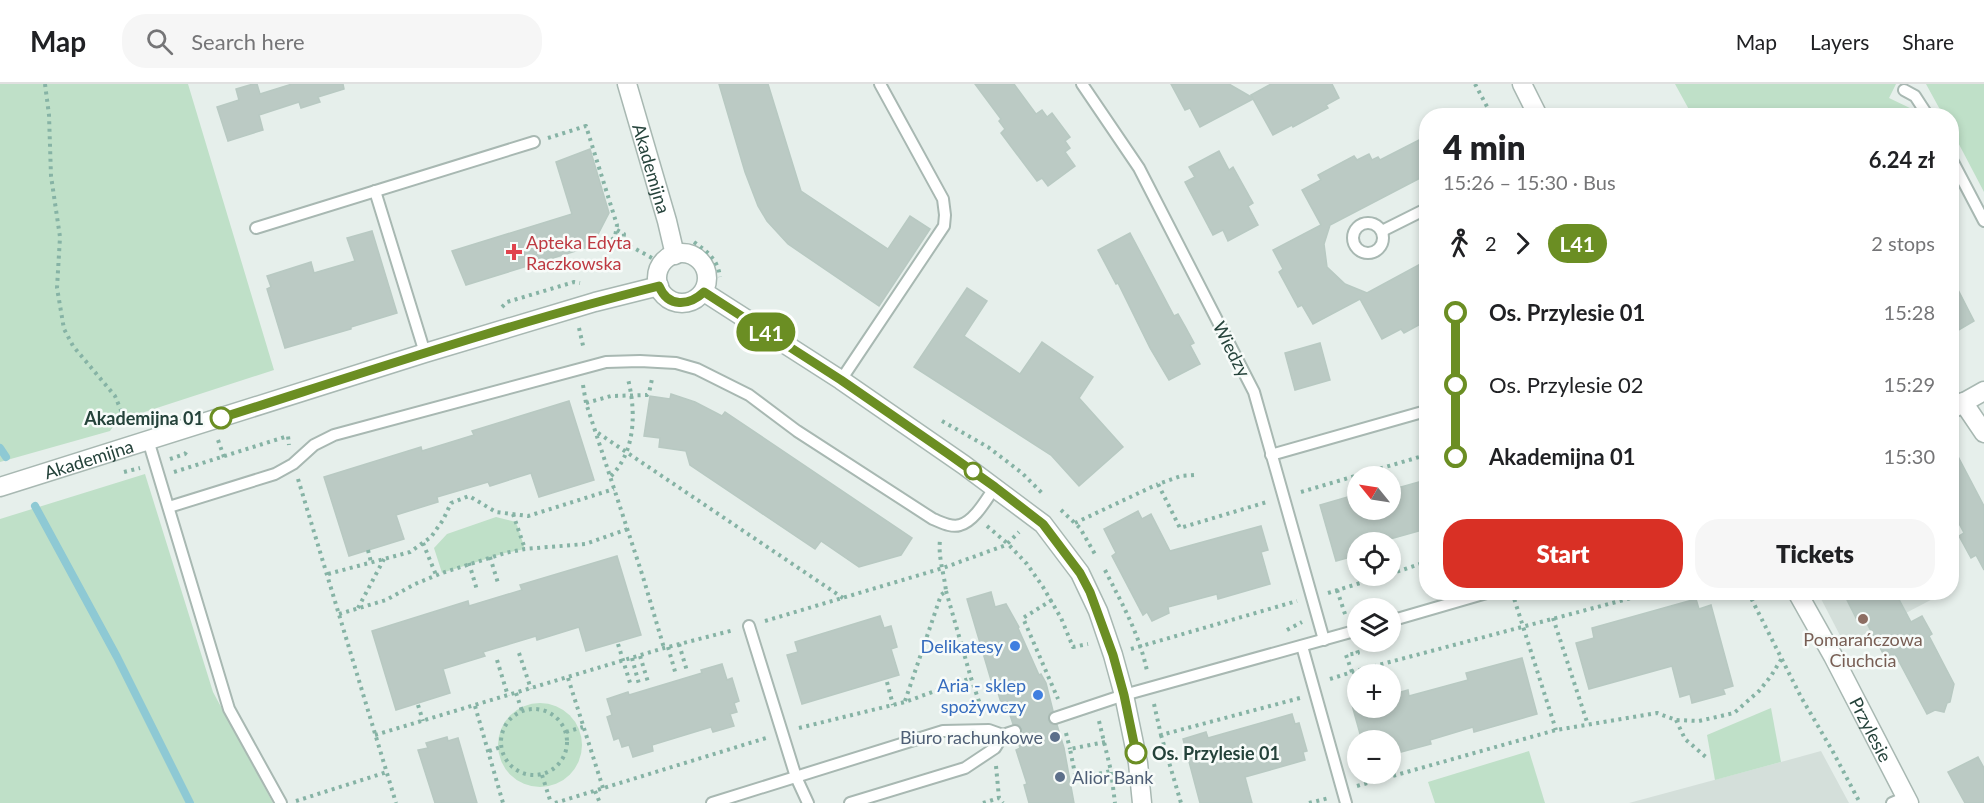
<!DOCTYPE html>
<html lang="en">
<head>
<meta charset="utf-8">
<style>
	body { margin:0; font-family:Lato,sans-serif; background:#f6f6f6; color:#202124; height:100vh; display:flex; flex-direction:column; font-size:22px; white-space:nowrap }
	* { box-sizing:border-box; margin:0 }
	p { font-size:20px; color:#757577 }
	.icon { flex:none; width:33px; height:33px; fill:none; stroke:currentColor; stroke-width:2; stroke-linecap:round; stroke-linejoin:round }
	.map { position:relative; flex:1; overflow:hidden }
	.details { position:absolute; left:1419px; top:24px; width:540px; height:492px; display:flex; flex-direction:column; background:#fff; border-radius:24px; box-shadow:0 3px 9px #0003 }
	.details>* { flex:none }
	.badge { padding:0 12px; border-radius:20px; font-size:21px; line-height:39px }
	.needle { width:39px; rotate:300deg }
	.fabs { position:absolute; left:1347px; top:382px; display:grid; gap:12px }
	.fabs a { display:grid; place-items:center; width:54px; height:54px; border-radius:50%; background:#fff; box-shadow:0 3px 9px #0003; font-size:30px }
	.map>.badge { position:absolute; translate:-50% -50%; box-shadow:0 0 0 3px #fff }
	.legs { display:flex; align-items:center; gap:9px; height:66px; padding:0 24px; font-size:20px }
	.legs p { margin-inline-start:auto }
	.head { display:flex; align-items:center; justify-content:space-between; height:102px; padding:0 24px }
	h1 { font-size:33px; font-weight:800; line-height:45px }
	.cta { display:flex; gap:12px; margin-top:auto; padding:12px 24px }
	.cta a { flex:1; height:69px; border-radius:24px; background:#d93025; color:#fff; font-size:24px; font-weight:800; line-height:69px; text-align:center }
	.cta a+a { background:#f6f6f6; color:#202124 }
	ul { padding:0 24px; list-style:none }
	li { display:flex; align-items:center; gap:21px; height:72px; font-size:22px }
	li i { display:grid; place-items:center; width:9px; height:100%; margin:0 8px; background:currentColor }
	li i::after { content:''; width:15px; height:15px; margin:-8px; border:4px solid; border-radius:50%; background:#fff }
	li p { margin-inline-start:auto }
	li:first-child i { background:linear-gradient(#0000 50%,currentColor 0) }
	li:last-child i { background:linear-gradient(currentColor 50%,#0000 0) }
	header { display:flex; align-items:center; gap:36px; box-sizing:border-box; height:84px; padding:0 30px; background:#fff; border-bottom:2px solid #e0e0e0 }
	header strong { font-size:28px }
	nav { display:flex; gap:33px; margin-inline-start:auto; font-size:21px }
	.search { width:420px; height:54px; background:#f6f6f6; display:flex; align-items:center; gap:15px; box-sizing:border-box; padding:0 21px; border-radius:24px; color:#757577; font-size:22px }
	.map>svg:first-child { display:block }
	.built { fill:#d4dfda }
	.green { fill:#bfe0c8 }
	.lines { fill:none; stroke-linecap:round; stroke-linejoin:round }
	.stream { stroke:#8ec9d4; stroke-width:8 }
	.building { fill:#bbcac4; stroke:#b8c9c2; stroke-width:1.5 }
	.service-casing { stroke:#a8b8b2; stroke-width:14 }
	.minor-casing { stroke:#a8b8b2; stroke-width:21 }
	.path { stroke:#86b3a5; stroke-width:4; stroke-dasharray:3 4.5; stroke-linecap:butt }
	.service { stroke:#fff; stroke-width:10 }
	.minor { stroke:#fff; stroke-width:18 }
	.line-1-casing { stroke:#fff; stroke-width:14 }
	.line-1 { stroke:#6b8e23; stroke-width:9 }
	.health-dot { fill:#e0444e; stroke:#f7fbf9; stroke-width:2 }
	.stop-1-dot { fill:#fff; stroke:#6b8e23; stroke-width:3 }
	.education-dot { fill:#8d6e63; stroke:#f7fbf9; stroke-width:2 }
	.shop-dot { fill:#3f7fe0; stroke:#f7fbf9; stroke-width:2 }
	.service-dot { fill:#5c6f8a; stroke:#f7fbf9; stroke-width:2 }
	.labels { text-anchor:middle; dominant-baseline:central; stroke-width:5; stroke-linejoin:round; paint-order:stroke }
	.street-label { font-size:18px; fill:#24423a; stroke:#f7fbf9 }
	.health-label { font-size:18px; fill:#be3a42; stroke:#f7fbf9; text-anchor:start }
	.stop-label { font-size:18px; font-weight:bold; fill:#24423a; stroke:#f7fbf9; text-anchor:end }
	.education-label { font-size:18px; fill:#785e54; stroke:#f7fbf9 }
	.shop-label { font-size:18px; fill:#366cbe; stroke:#f7fbf9; text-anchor:end }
	.service-label { font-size:18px; fill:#4e5e75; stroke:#f7fbf9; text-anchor:end }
</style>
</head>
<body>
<header>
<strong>Map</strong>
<div class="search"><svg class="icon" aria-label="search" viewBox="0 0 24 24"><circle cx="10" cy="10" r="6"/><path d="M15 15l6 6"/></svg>Search here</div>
<nav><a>Map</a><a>Layers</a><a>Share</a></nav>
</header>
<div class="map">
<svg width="1984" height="719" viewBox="0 0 1984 719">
	<rect width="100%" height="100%" fill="#e6efeb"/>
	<g class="built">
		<polygon points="1818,509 1944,509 1845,561"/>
		<polygon points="1821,667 1849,719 1629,719 1781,678"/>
	</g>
	<g class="green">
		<polygon points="0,0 188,0 274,286 126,334 115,340 110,347 0,378"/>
		<polygon points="1675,0 1896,0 1889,14 1912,25 1900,32 1692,31"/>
		<polygon points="1926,0 1984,0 1984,108 1952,47 1952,32 1943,31"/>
		<polygon points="145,390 213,608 273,719 0,719 0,435"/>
		<polygon points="496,433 516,438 525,465 505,469 442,489 434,464 447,450"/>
		<circle cx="540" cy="661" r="42"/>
		<polygon points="1771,624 1781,678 1715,696 1707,651"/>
		<polygon points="1529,667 1545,719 1435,719 1428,698"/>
	</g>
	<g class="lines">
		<g class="stream">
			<polyline points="0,364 6,373"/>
			<polyline points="35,422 117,573 190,719"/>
		</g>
	</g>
	<g class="building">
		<polygon points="253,0 257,0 260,10 292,0 343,0 344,5 318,13 320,18 301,24 299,18 259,31 263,46 228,57 217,23 239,16 236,5"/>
		<polygon points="719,0 768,0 801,107 888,165 910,132 930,145 879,222 788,160 767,137 758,122 745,88"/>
		<polygon points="975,0 1014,0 1036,30 1042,26 1047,33 1052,29 1070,53 1065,57 1070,64 1065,68 1075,82 1048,102 1042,94 1037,97 1001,49 1005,45 999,37 1001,35"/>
		<polygon points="1171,0 1229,0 1253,14 1251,11 1271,0 1332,0 1339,14 1326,21 1328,24 1293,43 1292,41 1273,51 1253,15 1200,43 1190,24 1185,26"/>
		<polygon points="1426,55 1426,91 1330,141 1324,160 1327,183 1345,200 1367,209 1426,177 1426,237 1404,249 1401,245 1382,255 1360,215 1313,240 1302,221 1298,223 1279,188 1283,185 1273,166 1321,141 1302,106 1321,96 1318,91 1354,72 1357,76 1369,70 1372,76 1378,73 1380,76 1419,56 1420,58"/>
		<polygon points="590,65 609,129 592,162 466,201 452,167 572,130 556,78"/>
		<polygon points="1219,67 1229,86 1233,83 1253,119 1248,122 1258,141 1228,157 1223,146 1213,151 1185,98 1195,93 1189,83"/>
		<polygon points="372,147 397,229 351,243 351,245 285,264 267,205 271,203 267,192 311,178 314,189 355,177 347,154"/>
		<polygon points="1130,149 1174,232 1178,230 1186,244 1194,259 1190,261 1200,280 1169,296 1150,264 1118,199 1116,200 1098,166"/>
		<polygon points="1952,194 1974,237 1952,250"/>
		<polygon points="967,204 987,217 964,252 1020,290 1042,258 1093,293 1079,314 1123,363 1079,402 1051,371 914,283"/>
		<polygon points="1320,259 1330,296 1295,306 1285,269"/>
		<polygon points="671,310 695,318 722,332 725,328 912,454 901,471 859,483 821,457 815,465 690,381 686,367 659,363 660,354 644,352 650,312 670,315"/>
		<polygon points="569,317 594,396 539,413 531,389 490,402 488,398 437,413 438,418 396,431 404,455 349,472 324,393 421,363 422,367 474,351 472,347"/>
		<polygon points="1952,361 1984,422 1984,486 1976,471 1971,474 1959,452 1964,449 1952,426"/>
		<polygon points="1426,396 1426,445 1390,455 1391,461 1390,462 1390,459 1358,459 1358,471 1336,477 1320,421 1358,410 1358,426 1390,426 1390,406"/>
		<polygon points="1138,427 1142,435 1151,430 1170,467 1261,442 1268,466 1261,468 1270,500 1218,515 1217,510 1168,523 1169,529 1152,537 1147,528 1143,531 1112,472 1116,469 1104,445"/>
		<polygon points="617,472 641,551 586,567 579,543 537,556 536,552 483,568 485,572 443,585 450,609 396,626 372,547 468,517 469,522 522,506 520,501"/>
		<polygon points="991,508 995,523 1006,520 1019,543 1018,544 1039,591 1041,590 1046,599 1053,627 1049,630 1048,636 1051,640 1057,641 1064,664 1074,719 1029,719 1024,701 1027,700 1016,666 1020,664 1017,654 1021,651 1022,645 1019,641 1013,640 1009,628 1004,629 994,595 991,596 967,515"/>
		<polygon points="1843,508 1895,508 1911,538 1922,532 1932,550 1929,552 1954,600 1950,618 1947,619 1944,628 1935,626 1927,630 1895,570 1886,575 1863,532 1857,536"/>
		<polygon points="1696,515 1699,525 1711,521 1733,602 1723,605 1725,610 1692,619 1690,610 1680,613 1672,582 1589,605 1576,559 1594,554 1592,544"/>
		<polygon points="880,532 884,544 891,542 897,563 891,565 899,591 802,620 787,571 798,568 795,558"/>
		<polygon points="1522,574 1537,630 1474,648 1473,643 1430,656 1431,660 1390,671 1390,657 1362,657 1352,621 1358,620 1358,624 1390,624 1390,611 1408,606 1409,612 1468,596 1466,589"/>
		<polygon points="722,580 727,596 732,594 739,617 734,619 737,628 730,630 734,642 713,648 711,643 652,661 653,667 633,673 629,661 622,663 619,654 614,656 607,633 612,631 607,615 628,608 629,611 702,589 701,586"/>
		<polygon points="1292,630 1295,640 1299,639 1307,667 1303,668 1305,676 1245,693 1252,719 1200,719 1183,655 1206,648 1208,654"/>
		<polygon points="447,653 448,657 458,654 477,719 435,719 418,666 428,664 426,659"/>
		<polygon points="1978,673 1984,684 1984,719 1965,719 1948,688"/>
	</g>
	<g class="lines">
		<g class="service-casing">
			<g id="service">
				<polyline points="1082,0 1139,84 1254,308 1324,556"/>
				<polyline points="1904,6 1915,12 1928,32"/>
				<polyline points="1952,76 1984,137"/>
				<polyline points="375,107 425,269"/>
				<circle cx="1368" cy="154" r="15"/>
				<polyline points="256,144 534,58"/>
				<polyline points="1382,147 1426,125"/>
				<polyline points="841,296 944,142 945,131 943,115 880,0"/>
				<polyline points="148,356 229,625 281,719"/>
				<polyline points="1271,371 1426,327"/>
				<path d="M169 423 275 390 293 380 314 361 334 351 606 278 640 277 676 279 697 285 749 311 797 347 933 435C941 438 951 444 960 441 975 437 987 414 995 403"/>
				<polyline points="1390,537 1490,508"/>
				<polyline points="749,542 796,693 808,719"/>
				<polyline points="1302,562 1346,719"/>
				<polyline points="1055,634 1124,611 1358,546"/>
				<polyline points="712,719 943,647 989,646 1003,651"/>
				<polyline points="850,719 965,684 995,664 1003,651 1015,647"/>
				<polyline points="1892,719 1906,713"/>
			</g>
		</g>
		<g class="minor-casing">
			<g id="minor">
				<path id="s1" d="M627 0 667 137 675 171"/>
				<polyline points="1522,0 1538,32"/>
				<circle cx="682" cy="194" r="25"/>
				<polyline points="704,208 841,296 964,381 1043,440 1080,489 1098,527 1113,571 1124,611 1138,679 1142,719"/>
				<polyline points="1963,318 1984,349"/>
				<polyline points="1952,325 1984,307"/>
				<path id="s2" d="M0 403 425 269 595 218 659 202"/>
				<path id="s3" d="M1797 508 1833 572 1909 719"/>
			</g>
		</g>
		<g class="path">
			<polyline points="45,0 49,31 51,92 60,153 57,204 64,245 73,262 115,312 127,341"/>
			<polyline points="1475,0 1492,32"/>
			<polyline points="548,54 586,42 617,141 615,153 610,157 617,162 623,158"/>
			<polyline points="617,146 624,150 623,158"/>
			<polyline points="623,158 652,174"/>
			<path d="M694 158C708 168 718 176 720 193"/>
			<polyline points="502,223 507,218 574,198 580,199"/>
			<polyline points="579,244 584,266"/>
			<polyline points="583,301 586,319 643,493 664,564"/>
			<polyline points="586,319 611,312 647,311 649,309 652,295"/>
			<polyline points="942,337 988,363 1022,389 1044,411"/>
			<polyline points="598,349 843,514"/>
			<polyline points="218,356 224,373"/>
			<polyline points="170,375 185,370 187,367"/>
			<polyline points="124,388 140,384"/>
			<polyline points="174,388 288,352 289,361"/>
			<polyline points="1194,391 1181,392 1158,400 1180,444 1267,418"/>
			<path d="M611 392C636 367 636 327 628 295"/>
			<polyline points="298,395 396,719"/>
			<polyline points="1301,408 1426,371"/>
			<polyline points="1061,426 1080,444 1096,472"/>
			<polyline points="513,430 525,465"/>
			<polyline points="1075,439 1158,400"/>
			<polyline points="987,442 1008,460 1027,480 1043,503 1061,534 1073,563 1088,560"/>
			<polyline points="423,459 436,491"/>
			<polyline points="368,466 371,478"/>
			<polyline points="490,473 498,499"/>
			<polyline points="469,479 477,506"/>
			<path d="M1105 486C1122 520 1139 549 1147 587"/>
			<polyline points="328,490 410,468 431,453 443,436 451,419 469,412 496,428 528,432 614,405"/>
			<polyline points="1390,490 1426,478"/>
			<polyline points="1337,506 1346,533"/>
			<polyline points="946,507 971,594 983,629"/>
			<polyline points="1512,508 1556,646"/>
			<polyline points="1748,508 1801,613 1832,666 1860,719"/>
			<polyline points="1328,509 1383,492"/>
			<polyline points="1052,516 1023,534 1058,615"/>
			<polyline points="358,524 384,475"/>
			<polyline points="339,530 386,516 415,500 442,489 505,469 525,465 585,460 628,445"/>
			<polyline points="1553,534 1588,641"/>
			<polyline points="765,537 943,484 1006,461 1019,448"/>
			<polyline points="1287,546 1302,538"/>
			<polyline points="618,560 631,602"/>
			<polyline points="679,560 687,587"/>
			<polyline points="668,563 676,591"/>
			<polyline points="1131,565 1297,517"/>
			<polyline points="519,569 531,605"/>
			<polyline points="640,572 648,598"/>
			<polyline points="632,574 639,600"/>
			<polyline points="497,576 508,612"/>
			<polyline points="1352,588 1346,571 1358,569 1356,563"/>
			<polyline points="568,594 603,704"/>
			<polyline points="1330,595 1352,588 1654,508"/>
			<polyline points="887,598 893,621"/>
			<polyline points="516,609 522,627"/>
			<path d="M905 617 941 511 946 507C944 489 938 473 940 456"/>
			<polyline points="1154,620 1161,651 1300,614"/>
			<polyline points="418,621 423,637"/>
			<polyline points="475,622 503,719"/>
			<circle cx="534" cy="658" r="33"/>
			<polyline points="1676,636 1685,655 1707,674"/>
			<polyline points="1099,637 1111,687 1115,719"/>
			<polyline points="799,644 905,618 971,594"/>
			<polyline points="566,648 583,643"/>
			<polyline points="1066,649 1070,665"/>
			<polyline points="375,651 664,564 734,546"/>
			<polyline points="1161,651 1181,719"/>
			<polyline points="1105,658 1070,665 1076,695 1111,687"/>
			<polyline points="489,667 501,663"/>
			<polyline points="996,682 999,714 1003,719"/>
			<polyline points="542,691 551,719"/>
			<polyline points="1357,702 1556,646 1657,629 1676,636 1699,637 1734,629 1759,607 1771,592 1782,574"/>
			<polyline points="595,707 600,719"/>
			<polyline points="296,717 387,688"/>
			<polyline points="555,719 766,654"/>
			<polyline points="983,719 999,714"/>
			<polyline points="1309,719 1329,714"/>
		</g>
		<use href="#service" class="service"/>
		<use href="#minor" class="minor"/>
	</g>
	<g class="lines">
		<g class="line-1-casing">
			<path id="line-1" d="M221 334C366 288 511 239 659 202 668 224 689 222 704 208L841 296 947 369 995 403 1043 440 1080 489 1090 508 1113 571 1124 611 1136 669"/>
		</g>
		<use href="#line-1" class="line-1"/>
	</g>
	<path class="health-dot" d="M511 159h6v6h6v6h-6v6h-6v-6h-6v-6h6z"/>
	<g class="stop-1-dot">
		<circle cx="221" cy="334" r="10"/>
		<circle cx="973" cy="387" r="8"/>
		<circle cx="1136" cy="669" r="10"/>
	</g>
	<circle class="education-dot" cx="1863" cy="535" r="6"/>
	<g class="shop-dot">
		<circle cx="1015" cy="562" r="6"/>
		<circle cx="1038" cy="611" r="6"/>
	</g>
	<g class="service-dot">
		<circle cx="1055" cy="653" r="6"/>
		<circle cx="1060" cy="693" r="6"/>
	</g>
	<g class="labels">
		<g class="street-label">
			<text stroke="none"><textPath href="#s1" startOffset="88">Akademijna</textPath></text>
			<text transform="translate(1232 265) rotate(63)">Wiedzy</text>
			<text stroke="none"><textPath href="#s2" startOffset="93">Akademijna</textPath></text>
			<text stroke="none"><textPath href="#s3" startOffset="156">Przylesie</textPath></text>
		</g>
		<g class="health-label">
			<text x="526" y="158">Apteka Edyta<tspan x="526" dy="21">Raczkowska</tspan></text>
		</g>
		<g class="stop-label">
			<text x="204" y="334">Akademijna 01</text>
			<text x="1152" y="669" text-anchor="start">Os. Przylesie 01</text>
		</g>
		<g class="education-label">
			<text x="1863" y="555">Pomarańczowa<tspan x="1863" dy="21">Ciuchcia</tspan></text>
		</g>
		<g class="shop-label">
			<text x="1003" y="562">Delikatesy</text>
			<text x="1026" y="601">Aria - sklep<tspan x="1026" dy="21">spożywczy</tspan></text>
		</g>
		<g class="service-label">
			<text x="1043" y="653">Biuro rachunkowe</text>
			<text x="1072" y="693" text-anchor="start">Alior Bank</text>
		</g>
	</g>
</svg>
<div class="fabs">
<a><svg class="needle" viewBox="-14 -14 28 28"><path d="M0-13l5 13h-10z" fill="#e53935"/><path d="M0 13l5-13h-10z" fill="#757577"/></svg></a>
<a><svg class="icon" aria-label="locate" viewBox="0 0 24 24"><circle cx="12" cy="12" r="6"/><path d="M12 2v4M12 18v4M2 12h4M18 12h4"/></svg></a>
<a><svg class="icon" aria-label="layers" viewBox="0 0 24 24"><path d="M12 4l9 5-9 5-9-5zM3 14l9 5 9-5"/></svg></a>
<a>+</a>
<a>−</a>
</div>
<b class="badge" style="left:766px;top:248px;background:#6b8e23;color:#fff">L41</b>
<section class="details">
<div class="head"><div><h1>4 min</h1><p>15:26 – 15:30 · Bus</p></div><b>6.24 zł</b></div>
<div class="legs"><svg class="icon" aria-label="walk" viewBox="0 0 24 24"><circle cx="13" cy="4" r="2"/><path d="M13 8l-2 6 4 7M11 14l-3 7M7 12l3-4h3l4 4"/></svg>2<svg class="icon" aria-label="forward" viewBox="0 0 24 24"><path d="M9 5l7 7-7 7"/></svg><b class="badge" style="background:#6b8e23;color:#fff">L41</b><p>2 stops</p></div>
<ul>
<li><i style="color:#6b8e23"></i><b>Os. Przylesie 01</b><p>15:28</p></li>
<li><i style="color:#6b8e23"></i><span>Os. Przylesie 02</span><p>15:29</p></li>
<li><i style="color:#6b8e23"></i><b>Akademijna 01</b><p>15:30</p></li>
</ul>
<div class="cta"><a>Start</a><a>Tickets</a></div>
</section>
</div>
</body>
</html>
